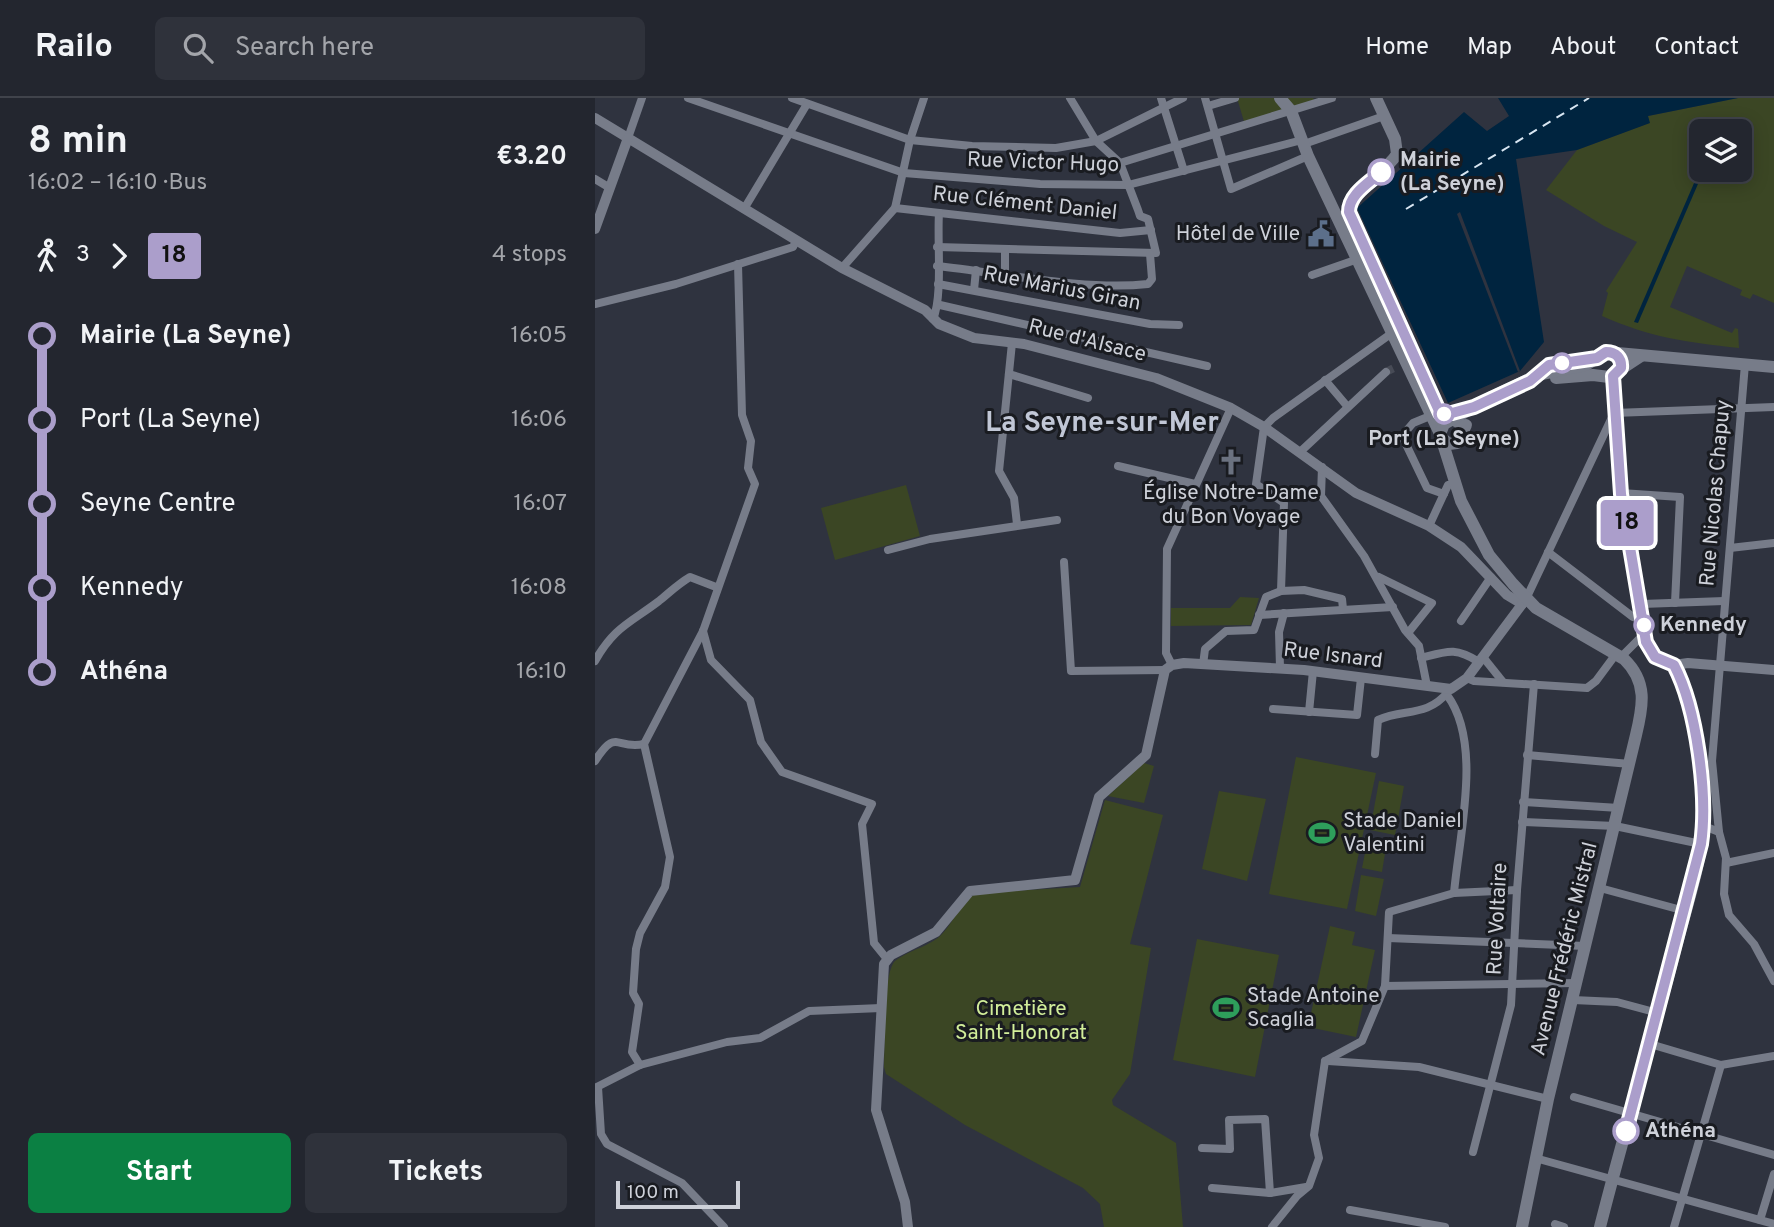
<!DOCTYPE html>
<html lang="en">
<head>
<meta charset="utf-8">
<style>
	body { margin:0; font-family:Overpass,sans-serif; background:#2f323b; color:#f1f3f6; height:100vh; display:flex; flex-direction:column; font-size:26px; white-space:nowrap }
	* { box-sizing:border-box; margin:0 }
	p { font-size:23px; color:#a3a5aa }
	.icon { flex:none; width:38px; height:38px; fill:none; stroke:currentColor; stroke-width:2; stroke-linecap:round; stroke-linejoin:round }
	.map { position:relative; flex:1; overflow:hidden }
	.drawer { display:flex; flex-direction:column; background:#23262f; width:595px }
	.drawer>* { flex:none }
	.badge { padding:0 14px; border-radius:5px; font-size:24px; line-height:46px }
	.tools { position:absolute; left:1094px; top:21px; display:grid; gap:14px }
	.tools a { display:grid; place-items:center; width:63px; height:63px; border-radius:10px; background:#23262f; box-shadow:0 4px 18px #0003,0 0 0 2px #40434b; font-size:35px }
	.scale { position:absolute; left:21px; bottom:18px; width:124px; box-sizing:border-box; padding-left:7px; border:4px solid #ced1d9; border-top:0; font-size:19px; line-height:24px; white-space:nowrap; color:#ced1d9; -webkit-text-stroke:5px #191b20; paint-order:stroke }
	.map>.badge { position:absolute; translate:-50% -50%; box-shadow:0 0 0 4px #fff }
	.legs { display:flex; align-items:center; gap:10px; height:77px; padding:0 28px; font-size:23px }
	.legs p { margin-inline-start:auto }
	.summary { display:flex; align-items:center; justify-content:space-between; height:119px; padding:0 28px }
	h1 { font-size:38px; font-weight:700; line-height:52px }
	.primary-button { display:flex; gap:14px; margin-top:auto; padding:14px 28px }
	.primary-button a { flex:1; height:80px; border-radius:10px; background:#0b8043; color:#fff; font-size:28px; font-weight:700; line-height:80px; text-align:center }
	.primary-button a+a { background:#2f323b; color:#f1f3f6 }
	ul { padding:0 28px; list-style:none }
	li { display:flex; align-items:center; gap:24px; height:84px; font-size:26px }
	li i { display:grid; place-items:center; width:10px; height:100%; margin:0 9px; background:currentColor }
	li i::after { content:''; width:18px; height:18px; margin:-9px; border:5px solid; border-radius:50%; background:#23262f }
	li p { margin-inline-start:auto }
	li:first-child i { background:linear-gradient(#0000 50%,currentColor 0) }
	li:last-child i { background:linear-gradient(currentColor 50%,#0000 0) }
	header { display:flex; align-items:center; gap:42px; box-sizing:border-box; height:98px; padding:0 35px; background:#23262f; border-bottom:2px solid #40434b }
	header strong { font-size:33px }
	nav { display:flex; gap:38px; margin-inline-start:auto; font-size:24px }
	.search { width:490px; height:63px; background:#2f323b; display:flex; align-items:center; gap:18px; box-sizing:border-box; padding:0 24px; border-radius:10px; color:#a3a5aa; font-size:26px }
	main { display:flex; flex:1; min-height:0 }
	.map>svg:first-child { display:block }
	.green { fill:#3b4624; fill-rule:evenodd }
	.water { fill:#00243f }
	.pier { fill:#2f333f }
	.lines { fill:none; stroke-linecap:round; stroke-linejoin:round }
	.ferry { stroke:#d8e6f2; stroke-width:2; stroke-dasharray:9 7; stroke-linecap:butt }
	.minor-tunnel { stroke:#474b56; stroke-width:8; stroke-dasharray:8 4; stroke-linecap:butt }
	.minor { stroke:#777c89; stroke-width:8 }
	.tertiary { stroke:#777c89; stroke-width:10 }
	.secondary { stroke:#777c89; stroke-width:12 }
	.line-1-casing { stroke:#fff; stroke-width:16 }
	.line-1 { stroke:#ab9ecb; stroke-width:10 }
	.stop-1-dot { fill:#fff; stroke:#ab9ecb; stroke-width:3.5 }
	.labels { text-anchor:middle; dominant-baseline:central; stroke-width:6; stroke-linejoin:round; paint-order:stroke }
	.stop-label { font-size:21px; font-weight:bold; fill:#ced1d9; stroke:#191b20; text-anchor:start }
	.street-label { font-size:21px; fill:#ced1d9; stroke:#191b20 }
	.poi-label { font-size:21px; fill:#ced1d9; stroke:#191b20; text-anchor:start }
	.park-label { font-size:21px; fill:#d2ee9a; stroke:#191b20 }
	.district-label { font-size:28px; font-weight:bold; fill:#c1c7d6; stroke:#191b20 }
</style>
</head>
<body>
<header>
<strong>Railo</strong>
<div class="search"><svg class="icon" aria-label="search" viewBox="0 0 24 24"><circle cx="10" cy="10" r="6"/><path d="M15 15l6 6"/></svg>Search here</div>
<nav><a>Home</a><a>Map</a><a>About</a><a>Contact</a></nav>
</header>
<main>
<section class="drawer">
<div class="summary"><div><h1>8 min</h1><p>16:02 – 16:10 · Bus</p></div><b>€3.20</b></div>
<div class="legs"><svg class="icon" aria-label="walk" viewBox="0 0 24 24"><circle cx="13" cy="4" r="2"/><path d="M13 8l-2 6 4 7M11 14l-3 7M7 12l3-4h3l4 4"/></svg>3<svg class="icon" aria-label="forward" viewBox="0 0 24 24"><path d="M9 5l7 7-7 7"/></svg><b class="badge" style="background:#ab9ecb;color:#111">18</b><p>4 stops</p></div>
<ul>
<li><i style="color:#ab9ecb"></i><b>Mairie (La Seyne)</b><p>16:05</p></li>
<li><i style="color:#ab9ecb"></i><span>Port (La Seyne)</span><p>16:06</p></li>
<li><i style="color:#ab9ecb"></i><span>Seyne Centre</span><p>16:07</p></li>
<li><i style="color:#ab9ecb"></i><span>Kennedy</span><p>16:08</p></li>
<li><i style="color:#ab9ecb"></i><b>Athéna</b><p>16:10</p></li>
</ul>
<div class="primary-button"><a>Start</a><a>Tickets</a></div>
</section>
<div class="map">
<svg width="1179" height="1129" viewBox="0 0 1179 1129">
	<rect width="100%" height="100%" fill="#2f333f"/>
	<g class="green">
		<polygon points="642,0 718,0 721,5 650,27"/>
		<path d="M1143 0H1179V205L1158 196 1155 201 1145 197 1147 192 1092 168 1075 209 1137 235 1140 230 1143 231 1144 250C1090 244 1057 240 1007 218L1013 195 1011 193 1042 144 1009 128 951 92 982 52 1054 25 1053 18ZM1106 33H1144V72H1106Z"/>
		<polygon points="311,387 325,438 240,462 226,410"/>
		<polygon points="645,499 664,500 656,527 576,528 576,510 635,510"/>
		<polygon points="701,659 781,675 752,811 674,796"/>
		<polygon points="549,665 559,668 549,705 513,698"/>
		<polygon points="784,683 809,688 800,737 775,732"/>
		<polygon points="624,693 671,701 652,783 607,771"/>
		<path d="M510 702 568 717 535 846 556 850 535 976 517 1002 518 1007 581 1045 588 1129H509L505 1106 488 1090 370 1027 291 976 289 969C290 948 288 874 300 863 314 852 336 848 347 836 360 823 365 803 382 795L485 789Z"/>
		<polygon points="773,740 792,743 787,774 767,770"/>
		<polygon points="766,777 789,781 781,818 760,813"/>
		<polygon points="735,828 760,834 757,847 780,852 761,939 713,929"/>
		<polygon points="602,841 684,857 660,979 578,962"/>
	</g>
	<g class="water">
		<polygon points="903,0 1143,0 1053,18 1055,25 982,52 921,61 949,244 925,273 853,305 762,110 869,14 892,33 914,18"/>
		<polygon points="1106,69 1109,72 1043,225 1039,224"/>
	</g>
	<polygon class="pier" points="865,114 925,273 923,274 862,116"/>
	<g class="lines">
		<polyline class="ferry" points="811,111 994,0"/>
		<polyline class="minor-tunnel" points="791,274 801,269"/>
		<g class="minor">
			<polyline points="93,0 309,75 445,86 533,87 707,42"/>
			<polyline points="197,0 315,42 377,48 461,50 501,43 588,0"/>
			<polyline points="566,0 589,73"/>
			<polyline points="610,0 636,91 713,58"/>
			<polyline points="613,8 640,0"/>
			<polyline points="33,40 47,0"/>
			<polyline points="709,46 789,18"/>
			<polyline points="525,65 737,0"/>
			<polyline points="0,81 15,90"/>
			<polyline points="300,110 525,135 556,132"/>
			<polyline points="149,111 212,6"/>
			<polyline points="342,149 561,155 553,121 545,118 543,112 525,65 501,43 475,0"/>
			<path d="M342 168C407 175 489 193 553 186L557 181 555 156"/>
			<polyline points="247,170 300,110 315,42 329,0"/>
			<polyline points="410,176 410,152"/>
			<polyline points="717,177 763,161"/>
			<polyline points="343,186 555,226 584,227"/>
			<polyline points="379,192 381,172"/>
			<polyline points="0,206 81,186 198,149 201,143"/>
			<polyline points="345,207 612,268"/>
			<path d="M338 221C348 199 342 143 344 115"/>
			<polyline points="417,245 404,373 419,400 422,426"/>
			<polyline points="414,276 493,300"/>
			<polyline points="730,282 752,308"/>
			<polyline points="835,318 818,325 807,338 832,390 849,396"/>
			<polyline points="705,354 791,274"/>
			<polyline points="523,368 600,386"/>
			<polyline points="727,369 726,398 769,458 810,532 824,548 832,588"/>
			<polyline points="1026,395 1085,399 1080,505"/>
			<polyline points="834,428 853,387 860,386"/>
			<polyline points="1135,450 1179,445"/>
			<polyline points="293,452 335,441 462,422"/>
			<polyline points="953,454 1038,519 1049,523"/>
			<polyline points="469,464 476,573 570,572"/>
			<polyline points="784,479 837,505 813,535"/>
			<polyline points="686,493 709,492 747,501 748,511"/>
			<polyline points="931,501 1019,315 1179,309"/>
			<polyline points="1047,506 1129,503"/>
			<polyline points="664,517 798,509"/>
			<polyline points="866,523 896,479"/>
			<polyline points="108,533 116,562 155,602 166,644 187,674 277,706 267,726 279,845 292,861"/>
			<polyline points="888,559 908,584"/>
			<polyline points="1026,559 1050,535"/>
			<path d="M826 560C853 553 860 549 884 564"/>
			<path d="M0 563C19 529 35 525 64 503 74 495 83 486 95 479L121 489"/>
			<polyline points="577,567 571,555 572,451 636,310"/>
			<polyline points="608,567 610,551 631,533 659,532 671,499 686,493 689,405 661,386 669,329 678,320 797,235"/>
			<polyline points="685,570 684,534 689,515"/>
			<polyline points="872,580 879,583 992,590 1001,583 1021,556"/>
			<path d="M852 597C888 645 864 738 859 795"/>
			<polyline points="678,611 762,617 766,580"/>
			<polyline points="714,614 718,573"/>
			<path d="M780 656 783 622C809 610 831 620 853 594"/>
			<polyline points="932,657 1035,666"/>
			<path d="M0 663C22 629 20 652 49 646"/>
			<polyline points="928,704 1024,710"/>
			<polyline points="927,724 1020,728 1106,746"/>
			<polyline points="1109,728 1124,734 1131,760 1129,796 1134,817 1159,846 1179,883"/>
			<polyline points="1124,734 1117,663 1150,266"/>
			<polyline points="1131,765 1179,755"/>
			<polyline points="1005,790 1090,813"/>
			<polyline points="793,840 990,848"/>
			<polyline points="790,888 982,885"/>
			<polyline points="978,902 1022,904 1063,915"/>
			<polyline points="1055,946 1126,967 1179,958"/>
			<polyline points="730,963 767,943 790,888 794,814 859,795 922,792"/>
			<polyline points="733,963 824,969 953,1001"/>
			<polyline points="45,967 37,954 44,906 38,895 41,851 45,835 70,789 75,759 49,646 108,533 160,386 153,370 156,343 147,317 143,166"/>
			<polyline points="3,989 6,1036 12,1046 87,1085 129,1129"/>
			<polyline points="0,990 45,967 132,944 165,940 214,913 286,910"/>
			<polyline points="979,999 1179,1057"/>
			<polyline points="607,1050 635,1051 634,1022 670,1021 675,1095"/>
			<polyline points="878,1054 916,907 922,792 939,586"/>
			<polyline points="940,1060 1179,1126"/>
			<polyline points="617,1090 675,1095 711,1089"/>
			<polyline points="755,1112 850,1129"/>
			<polyline points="1165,1122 1179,1076"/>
			<polyline points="960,1126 969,1129"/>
			<polyline points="677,1129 702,1098 714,1088 724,1060 719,1037 730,963"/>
			<polyline points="1079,1129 1126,967"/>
		</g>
		<g class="tertiary">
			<polyline points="0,20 247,170 330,212 344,226 379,240 429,246 561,280 636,310 669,329 761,395 834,428 866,449 912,497 927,506"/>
			<polyline points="0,131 33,40"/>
			<polyline points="1079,567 1093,565 1179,572"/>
			<polyline points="313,1129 310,1104 281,1012 289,866 296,857 341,834 375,793 480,782 504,699 551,657 570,572 577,567 589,565 709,572 856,591 872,580 931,501"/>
		</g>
		<g class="secondary">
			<polyline points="685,0 696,13 713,58 847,340"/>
			<path d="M781 0 800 41 802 56C790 76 755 90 754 114L842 311 864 325 868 332"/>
			<polyline points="961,280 998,277 1014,279 1046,258"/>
			<path d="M879 309 849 326 845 336 866 403 894 457 918 486 941 510 1029 561C1053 584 1048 608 1041 637L953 1001 927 1129"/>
			<polyline points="872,311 943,277 991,267 1011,254 1179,269"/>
			<polyline points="847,340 854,346 862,345 871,327"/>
			<path d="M1005 1129C1028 1038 1055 948 1079 857 1089 816 1105 771 1109 728 1112 688 1098 602 1079 567L1060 559 1051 544 1026 395 1018 278"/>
		</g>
	</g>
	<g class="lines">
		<g class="line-1-casing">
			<path id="line-1" d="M786 74C774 85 754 96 754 114L845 315H857L879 309 935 283 954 267 1002 260 1011 254C1021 254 1027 260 1026 270L1018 278 1026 396 1051 544 1060 559 1079 567C1102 611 1113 698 1106 746L1031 1033"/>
		</g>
		<use href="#line-1" class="line-1"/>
	</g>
	<defs>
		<g id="civic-bare" transform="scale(2.1)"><path d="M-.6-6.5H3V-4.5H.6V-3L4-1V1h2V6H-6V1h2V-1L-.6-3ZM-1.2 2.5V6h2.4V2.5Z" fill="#5c6f8a" stroke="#191b20" stroke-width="2.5" paint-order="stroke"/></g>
		<g id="church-bare" transform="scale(2.1)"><path d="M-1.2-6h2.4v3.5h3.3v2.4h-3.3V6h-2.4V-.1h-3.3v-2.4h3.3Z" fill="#6b7280" stroke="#191b20" stroke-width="2.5" paint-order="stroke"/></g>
		<g id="stadium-bare" transform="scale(2.1)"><path d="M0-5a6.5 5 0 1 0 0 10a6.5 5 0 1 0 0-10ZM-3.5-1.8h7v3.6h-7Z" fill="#2e9e5b" stroke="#191b20" stroke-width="2.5" paint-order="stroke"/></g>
	</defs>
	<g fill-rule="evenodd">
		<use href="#civic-bare" x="726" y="136"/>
		<use href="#church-bare" x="636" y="364"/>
		<use href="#stadium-bare" x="727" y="735"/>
		<use href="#stadium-bare" x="631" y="910"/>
	</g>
	<g class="stop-1-dot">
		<circle cx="786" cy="74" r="12"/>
		<circle cx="967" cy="265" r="9"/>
		<circle cx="849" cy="316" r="9"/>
		<circle cx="1049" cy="527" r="9"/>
		<circle cx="1031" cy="1033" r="12"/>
	</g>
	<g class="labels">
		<g class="stop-label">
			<text x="805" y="62">Mairie<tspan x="805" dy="24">(La Seyne)</tspan></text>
			<text x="849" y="341" text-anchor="middle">Port (La Seyne)</text>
			<text x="1065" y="527">Kennedy</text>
			<text x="1050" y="1033">Athéna</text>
		</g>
		<g class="street-label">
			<text transform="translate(448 65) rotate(2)">Rue Victor Hugo</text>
			<text transform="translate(430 106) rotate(6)">Rue Clément Daniel</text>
			<text transform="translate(467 191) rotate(11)">Rue Marius Giran</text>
			<text transform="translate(492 243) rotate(14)">Rue d'Alsace</text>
			<text transform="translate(1121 395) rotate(-85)">Rue Nicolas Chapuy</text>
			<text transform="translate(738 558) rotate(7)">Rue Isnard</text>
			<text transform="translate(903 821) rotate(-87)">Rue Voltaire</text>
			<text transform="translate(970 851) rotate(-76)">Avenue Frédéric Mistral</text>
		</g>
		<g class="poi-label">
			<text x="705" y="136" text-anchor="end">Hôtel de Ville</text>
			<text x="636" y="395" text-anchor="middle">Église Notre-Dame<tspan x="636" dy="24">du Bon Voyage</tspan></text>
			<text x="748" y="723">Stade Daniel<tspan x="748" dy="24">Valentini</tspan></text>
			<text x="652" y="898">Stade Antoine<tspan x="652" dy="24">Scaglia</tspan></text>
		</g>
		<g class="park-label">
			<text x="426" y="911">Cimetière<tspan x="426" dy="24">Saint-Honorat</tspan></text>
		</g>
		<g class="district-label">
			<text x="507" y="326">La Seyne-sur-Mer</text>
		</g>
	</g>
</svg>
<div class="tools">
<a><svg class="icon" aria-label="layers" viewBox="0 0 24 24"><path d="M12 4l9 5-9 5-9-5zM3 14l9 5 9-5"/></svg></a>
</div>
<div class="scale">100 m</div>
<b class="badge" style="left:1032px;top:425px;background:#ab9ecb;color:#111">18</b>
</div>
</main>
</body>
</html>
